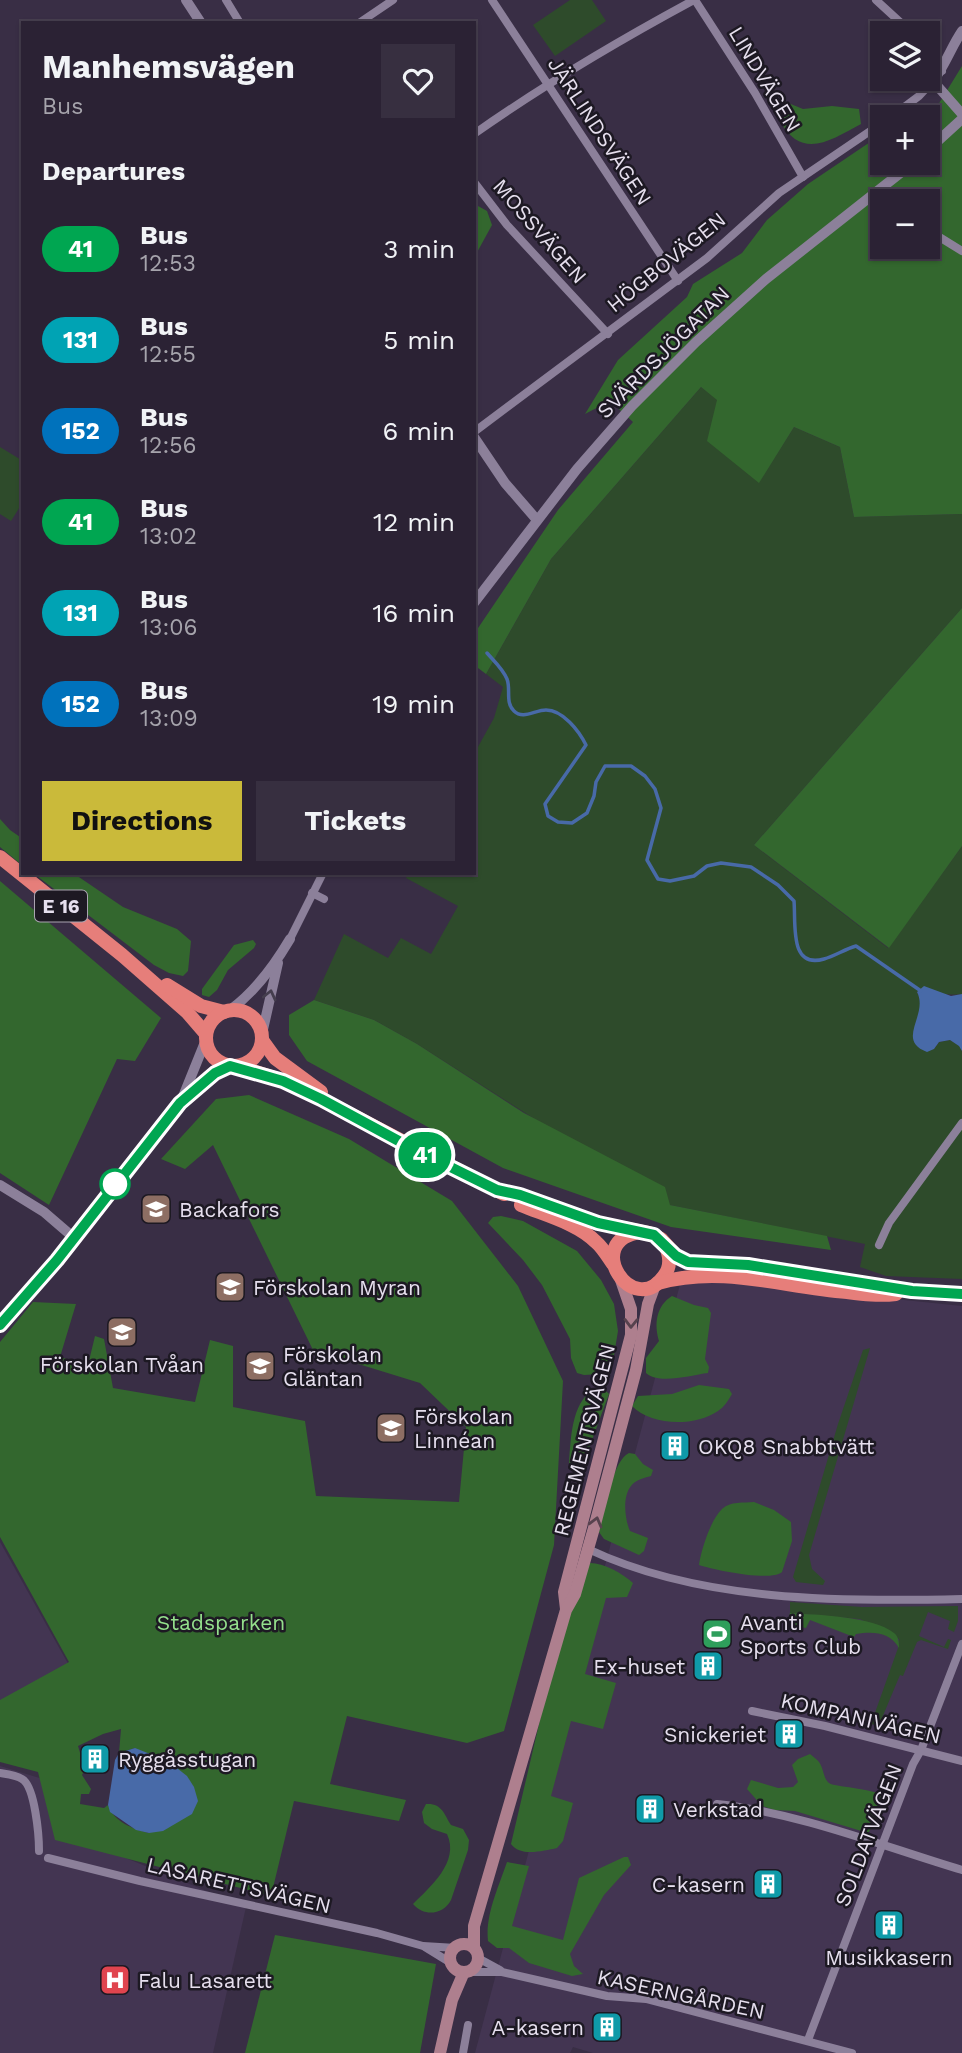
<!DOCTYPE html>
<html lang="en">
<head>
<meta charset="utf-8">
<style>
	body { margin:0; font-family:"Work Sans",sans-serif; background:#372f40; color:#f1f3f6; height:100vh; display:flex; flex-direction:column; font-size:26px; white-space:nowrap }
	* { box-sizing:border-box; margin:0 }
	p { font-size:23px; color:#a6a4ac }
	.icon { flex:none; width:38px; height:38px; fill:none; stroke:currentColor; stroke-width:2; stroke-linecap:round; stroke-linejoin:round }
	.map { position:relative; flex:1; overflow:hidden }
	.side { position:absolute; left:21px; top:21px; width:455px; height:854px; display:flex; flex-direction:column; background:#2b2234; border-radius:0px; box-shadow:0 2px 5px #0004,0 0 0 2px #473f4f }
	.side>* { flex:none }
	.badge { padding:0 14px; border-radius:23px; font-size:24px; line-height:46px }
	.buttons { position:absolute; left:870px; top:21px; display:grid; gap:14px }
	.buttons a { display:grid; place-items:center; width:70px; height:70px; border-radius:0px; background:#2b2234; box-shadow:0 2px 5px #0004,0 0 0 2px #473f4f; font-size:35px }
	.map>.badge { position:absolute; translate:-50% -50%; box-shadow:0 0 0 4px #fff }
	h2 { padding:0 21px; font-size:26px; line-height:63px }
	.round { display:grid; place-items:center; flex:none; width:74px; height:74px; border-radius:0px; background:#372f40 }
	.summary { display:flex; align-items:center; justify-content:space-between; height:119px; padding:0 21px }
	h1 { font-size:33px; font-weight:700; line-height:52px }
	.primary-button { display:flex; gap:14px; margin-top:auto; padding:14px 21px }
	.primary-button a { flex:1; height:80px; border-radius:0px; background:#caba3a; color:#111; font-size:28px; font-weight:700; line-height:80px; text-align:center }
	.primary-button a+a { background:#372f40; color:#f1f3f6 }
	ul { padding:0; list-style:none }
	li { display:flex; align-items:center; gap:21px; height:91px; padding:0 21px }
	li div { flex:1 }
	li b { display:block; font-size:26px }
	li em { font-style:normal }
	li .badge { min-width:77px; font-weight:700; text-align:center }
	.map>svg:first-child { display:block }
	.built { fill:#433552 }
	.green { fill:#2e4b2b }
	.forest { fill:#33672e; fill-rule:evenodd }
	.water { fill:#486aa8 }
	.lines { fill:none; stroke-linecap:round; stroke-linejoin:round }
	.stream { stroke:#486aa8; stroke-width:3.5 }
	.minor { stroke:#8c809a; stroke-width:8 }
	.tertiary { stroke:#8c809a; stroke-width:10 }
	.secondary { stroke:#ae7f8e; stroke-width:12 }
	.trunk { stroke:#e67e7a; stroke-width:14 }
	.oneway { stroke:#443d4d }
	.oneway2 { stroke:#57424e }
	.line-casing { stroke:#fff; stroke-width:16 }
	.line { stroke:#00a651; stroke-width:10 }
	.stop-dot { fill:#fff; stroke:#00a651; stroke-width:3.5 }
	.labels { text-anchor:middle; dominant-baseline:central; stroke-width:5; stroke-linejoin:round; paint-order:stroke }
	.shield { fill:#1d1923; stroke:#aaa4b1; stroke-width:2 }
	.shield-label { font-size:19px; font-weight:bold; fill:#e6dfee }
	.street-label { font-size:21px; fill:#e6dfee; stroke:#1d1923 }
	.poi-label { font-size:21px; fill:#e6dfee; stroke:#1d1923; text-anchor:start }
	.park-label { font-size:21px; fill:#94df8c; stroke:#1d1923 }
</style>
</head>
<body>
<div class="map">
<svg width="962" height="2053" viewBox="0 0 962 2053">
	<rect width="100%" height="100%" fill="#392e45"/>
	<g class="built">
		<polygon points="682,1277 962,1306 962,2053 593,2053 573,2047 570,2053 475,2053"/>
		<polygon points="0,1542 71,1669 0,1708"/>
		<polygon points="0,1766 46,1780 74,1837 246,1907 213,2053 0,2053"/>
	</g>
	<g class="green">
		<polygon points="570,0 592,0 606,21 555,56 533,25"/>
		<path d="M701 387 718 400 759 482 794 427 840 447 854 517 962 514V608L754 845 888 948 962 846V994C947 996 933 992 917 992 923 1003 920 1016 915 1027L934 1049 939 1042 950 1040 960 1046 962 1051V1279L886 1276 860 1267 865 1244 670 1205 417 1044 374 1020 314 1000 344 934 388 958 401 938 431 954 458 906 406 878 409 873H474V754L494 718 503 687 486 674 551 559Z"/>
		<polygon points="0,447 23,461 23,502 11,521 0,514"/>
		<polygon points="870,1348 809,1555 812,1569 825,1581 823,1585 796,1582 793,1577 838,1424 863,1350"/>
		<polygon points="790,1602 862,1607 958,1606 958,1621 954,1632 948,1629 950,1621 928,1612 919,1636 944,1647 948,1639 951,1640 948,1649 921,1640 917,1642 903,1676 900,1675 882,1718 914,1731 913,1734 871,1724 898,1648 899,1639 860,1619 790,1613"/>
	</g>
	<g class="forest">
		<path d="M962 66V514L854 517 840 447 794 427 759 483 707 441 717 400 701 387 551 559 486 674 474 665V634L558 510 633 422 610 401 585 414 618 360 687 297 693 284 742 253 767 220 808 184 882 134V163H928V117H907L938 105ZM882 201H928V247H882Z"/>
		<path d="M776 98 803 109 832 106 859 109 861 124C831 140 802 161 780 121 776 114 771 109 771 101Z"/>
		<polygon points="478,206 487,211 492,225 475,256 474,207"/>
		<polygon points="962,608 962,846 889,948 754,845"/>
		<polygon points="0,819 10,830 23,839 23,866 0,847"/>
		<polygon points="33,873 73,873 123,907 177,929 191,941 188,971 183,976 169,973 154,965"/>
		<polygon points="0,881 161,1018 135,1061 117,1059 49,1205 0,1173"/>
		<polygon points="253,940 256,944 254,948 228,970 217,990 209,997 202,995 202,989 234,945"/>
		<polygon points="314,1000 374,1020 417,1044 524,1113 665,1187 670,1205 827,1236 831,1250 671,1227 503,1168 307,1061 289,1035 289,1015"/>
		<path d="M249 1095 349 1139 452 1201 518 1286 563 1381 554 1545 504 1731 467 1743 347 1716 330 1784 406 1800 399 1821 294 1801 271 1896 55 1840 38 1772 0 1762V1700L69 1662 0 1537V1342L33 1302 76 1304 60 1357 88 1365 95 1336 104 1339 113 1388 195 1402 210 1340 233 1346V1407L305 1421 316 1496 459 1502 466 1427 420 1383 313 1350 213 1145 185 1169 161 1159 216 1099ZM121 1729 119 1753 135 1748 149 1833C133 1829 114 1822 108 1805L104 1808 80 1804 81 1794H89L91 1789 82 1775 85 1769 78 1746 103 1734Z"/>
		<polygon points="501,1216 523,1221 577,1251 601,1280 614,1304 618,1331 614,1355 609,1365 601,1374 584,1375 577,1373 571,1358 570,1339 542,1285 523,1260 488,1223 493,1217"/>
		<path d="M672 1296 694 1305 708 1308 711 1313 705 1359 709 1367 708 1373C691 1375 659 1385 646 1373V1358L659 1341C654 1324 656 1306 672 1296Z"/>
		<path d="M699 1385 729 1389 732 1394C728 1401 724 1407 718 1411 695 1427 651 1426 632 1406L638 1396 672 1394Z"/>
		<path d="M593 1389 605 1390 609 1394 589 1448 578 1469 573 1470 569 1463C571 1438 571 1405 593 1389Z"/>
		<path d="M629 1453 635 1454 643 1464 653 1470 651 1476C644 1478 635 1480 631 1486 622 1497 625 1520 630 1531L648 1538 644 1551 639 1555 604 1539 599 1532C604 1513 612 1461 629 1453Z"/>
		<path d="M754 1502 774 1510 791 1522 792 1541 782 1572C771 1582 714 1570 699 1565 701 1550 711 1519 722 1509 730 1501 744 1503 754 1502Z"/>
		<path d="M590 1563C604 1563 622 1573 633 1583L627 1597 606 1598 585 1674 616 1683 603 1729 571 1721 551 1796 573 1803 563 1841 557 1848C543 1851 520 1857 511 1844L547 1690 575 1584Z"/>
		<path d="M790 1613C817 1615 873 1616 894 1633 899 1637 899 1643 899 1648 890 1632 873 1631 856 1634L854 1637 810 1620 806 1628 790 1625 787 1622Z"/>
		<path d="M810 1754C813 1757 817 1759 819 1762 824 1769 823 1778 829 1783 834 1787 871 1788 885 1796L875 1823 868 1833 795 1811 775 1810 762 1806 747 1789 751 1780 778 1788 793 1787 798 1782 792 1765 798 1759Z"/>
		<path d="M426 1804C442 1803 444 1814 451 1825L463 1829 469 1840 468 1850 451 1900C443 1915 424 1917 413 1904 430 1887 460 1862 447 1834L432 1829 424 1823 422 1812Z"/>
		<path d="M624 1857H628L631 1865 604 1895 570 1954 574 1966 583 1974 572 1976 529 1963 509 1948H497L488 1941C485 1915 499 1886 507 1862L529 1866 512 1926 563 1940 579 1878Z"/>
		<polygon points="275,1935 436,1964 420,2053 245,2053"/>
	</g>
	<g class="water">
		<path d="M924 986 951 996 962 994V1051L959 1046 950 1040 939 1042 934 1049 927 1052C895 1040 929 1015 917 992Z"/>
		<polygon points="135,1748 168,1761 187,1776 194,1787 198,1801 192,1814 163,1831 149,1833 136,1830 110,1812 108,1805 115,1760 119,1753"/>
	</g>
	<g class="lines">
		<path class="stream" d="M487 653C494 661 503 669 507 679 511 689 505 703 514 711 523 720 535 710 546 710 563 710 579 731 586 745L545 804 548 816 558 822 572 823 587 813 594 796 596 782 605 766H631L645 776 655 789 661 808 647 860 658 879 670 881 694 876 707 866 721 863 751 867 778 885 794 901C796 924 789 969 824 959 835 956 845 949 856 946L921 991"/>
		<g class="minor">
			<polyline points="226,0 240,23"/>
			<polyline points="492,0 678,281"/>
			<polyline points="695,0 755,93 803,177"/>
			<polyline points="876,0 912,33"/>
			<polyline points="359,23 393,0"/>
			<polyline points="928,49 939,61 942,71"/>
			<polyline points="891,117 919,96 933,81"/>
			<path d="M474 134C545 84 618 41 694 0"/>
			<polyline points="474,182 507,225 608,334"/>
			<polyline points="878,191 890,201"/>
			<polyline points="928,230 962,251"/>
			<polyline points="474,432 707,258 779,193 882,123"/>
			<polyline points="312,893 324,899"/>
			<polyline points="290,939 323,873"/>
			<polyline points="879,1245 889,1223 962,1123"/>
			<path d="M588 1549C700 1602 840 1602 962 1599"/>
			<polyline points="752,1711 825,1726 962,1761"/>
			<path d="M0 1773C7 1774 16 1775 22 1779 35 1786 39 1836 39 1851"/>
			<path d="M717 1804C800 1813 882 1846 962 1870"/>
			<polyline points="48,1858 140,1881 377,1933 423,1946 456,1948"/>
			<polyline points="425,1947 451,1963"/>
			<polyline points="478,1958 500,1970"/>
			<polyline points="469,1972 502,1972 607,1996 646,1999 852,2053"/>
			<polyline points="808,2040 913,1764 921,1750 962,1644"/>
			<polyline points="463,2053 468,2025"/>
		</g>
		<g class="tertiary">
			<polyline points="186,0 201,23"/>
			<path d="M962 31C951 47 945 66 933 81L962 114"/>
			<polyline points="928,150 962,119"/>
			<polyline points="474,437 505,483 537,520"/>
			<polyline points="474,603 577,469 632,406 696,342 766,279 913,163"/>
			<path d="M230 1010C256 991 274 966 290 939"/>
			<polyline points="262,1034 278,963"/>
			<polyline points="182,1099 205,1042"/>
			<polyline points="0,1185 44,1212 73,1237"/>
			<polyline points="0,1325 57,1260 180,1103 215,1073 230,1066"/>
		</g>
		<g class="secondary">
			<polyline points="566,1609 564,1592 631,1335 631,1309 621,1280"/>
			<circle cx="464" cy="1958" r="14"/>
			<polyline points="474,1948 474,1926 566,1610 575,1594 594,1528 636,1370 648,1304 655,1285"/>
			<polyline points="440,2053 452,2000 464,1972"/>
		</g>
		<g class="trunk">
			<polyline points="0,857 122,955 187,1012 206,1034"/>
			<polyline points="167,985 201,1006 224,1012"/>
			<circle cx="234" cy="1038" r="28"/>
			<polyline points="262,1040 275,1058 321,1092"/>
			<polyline points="238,1066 283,1081 321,1099 504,1194"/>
			<polyline points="497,1190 520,1195 598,1223 649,1233 661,1239 676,1256 688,1262 748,1265 912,1291 962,1294"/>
			<path d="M521 1205C545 1215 577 1223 596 1242 603 1248 608 1257 613 1264"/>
			<path d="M640 1232C581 1241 633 1320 664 1276 671 1267 670 1255 665 1245"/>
			<path d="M658 1283C723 1265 782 1287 847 1292 863 1294 879 1296 896 1294"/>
		</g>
	</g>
	<defs><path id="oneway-chevron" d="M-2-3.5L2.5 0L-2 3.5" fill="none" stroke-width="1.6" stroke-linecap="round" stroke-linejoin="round" transform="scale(1.75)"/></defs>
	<use class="oneway" href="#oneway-chevron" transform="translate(270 995) rotate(-77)"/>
	<g class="oneway2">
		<use href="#oneway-chevron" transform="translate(631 1323) rotate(91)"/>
		<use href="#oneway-chevron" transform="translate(596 1522) rotate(-75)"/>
	</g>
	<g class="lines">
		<g class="line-casing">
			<polyline id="line" points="0,1325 57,1260 180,1103 215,1073 230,1066 283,1081 321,1099 408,1146 497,1190 520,1195 598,1223 654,1235 676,1256 688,1262 748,1265 912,1291 962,1294"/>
		</g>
		<use href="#line" class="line"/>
	</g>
	<defs>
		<g id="school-square" transform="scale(1.575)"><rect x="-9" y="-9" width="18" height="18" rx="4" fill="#8d6e63" stroke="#1d1923"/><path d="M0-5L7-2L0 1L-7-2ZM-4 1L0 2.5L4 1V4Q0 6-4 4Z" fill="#fff"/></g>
		<g id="building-square" transform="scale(1.575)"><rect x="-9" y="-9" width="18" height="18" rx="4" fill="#0f9aa8" stroke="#1d1923"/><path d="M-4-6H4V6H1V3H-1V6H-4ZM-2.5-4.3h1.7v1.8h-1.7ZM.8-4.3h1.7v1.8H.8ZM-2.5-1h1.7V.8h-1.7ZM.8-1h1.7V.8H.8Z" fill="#fff"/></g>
		<g id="stadium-square" transform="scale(1.575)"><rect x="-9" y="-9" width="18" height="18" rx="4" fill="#2e9e5b" stroke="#1d1923"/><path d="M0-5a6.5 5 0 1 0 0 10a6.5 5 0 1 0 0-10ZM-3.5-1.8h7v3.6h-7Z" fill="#fff"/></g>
		<g id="hospital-square" transform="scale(1.575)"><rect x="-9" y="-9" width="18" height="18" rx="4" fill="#e0444e" stroke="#1d1923"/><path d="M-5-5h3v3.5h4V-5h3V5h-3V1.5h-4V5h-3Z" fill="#fff"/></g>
	</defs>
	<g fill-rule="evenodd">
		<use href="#school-square" x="156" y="1209"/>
		<use href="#school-square" x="230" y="1287"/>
		<use href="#school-square" x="122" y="1332"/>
		<use href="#school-square" x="260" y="1366"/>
		<use href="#school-square" x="391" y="1428"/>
		<use href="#building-square" x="675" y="1446"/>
		<use href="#stadium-square" x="717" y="1634"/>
		<use href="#building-square" x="708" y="1666"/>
		<use href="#building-square" x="789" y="1734"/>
		<use href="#building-square" x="95" y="1759"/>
		<use href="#building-square" x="650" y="1809"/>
		<use href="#building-square" x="768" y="1884"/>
		<use href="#building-square" x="889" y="1925"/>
		<use href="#hospital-square" x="115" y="1980"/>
		<use href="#building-square" x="607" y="2027"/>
	</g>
	<circle class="stop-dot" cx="115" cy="1184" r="14"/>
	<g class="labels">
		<rect class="shield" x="35" y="890.5" width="52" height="31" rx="5"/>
		<g class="shield-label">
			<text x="61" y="906">E 16</text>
		</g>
		<g class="street-label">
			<text transform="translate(765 79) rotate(59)">LINDVÄGEN</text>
			<text transform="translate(600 131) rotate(57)">JÄRLINDSVÄGEN</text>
			<text transform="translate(540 231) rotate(49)">MOSSVÄGEN</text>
			<text transform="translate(666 262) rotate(-39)">HÖGBOVÄGEN</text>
			<text transform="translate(663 352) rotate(-45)">SVÄRDSJÖGATAN</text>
			<text transform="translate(584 1440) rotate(-76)">REGEMENTSVÄGEN</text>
			<text transform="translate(861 1718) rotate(13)">KOMPANIVÄGEN</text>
			<text transform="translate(868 1835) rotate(-69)">SOLDATVÄGEN</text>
			<text transform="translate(239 1885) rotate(13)">LASARETTSVÄGEN</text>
			<text transform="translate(681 1994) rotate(12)">KASERNGÅRDEN</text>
		</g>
		<g class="poi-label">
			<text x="179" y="1209">Backafors</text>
			<text x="253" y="1287">Förskolan Myran</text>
			<text x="283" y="1354">Förskolan<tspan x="283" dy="24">Gläntan</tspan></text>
			<text x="122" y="1364" text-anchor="middle">Förskolan Tvåan</text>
			<text x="414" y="1416">Förskolan<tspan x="414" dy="24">Linnéan</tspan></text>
			<text x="698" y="1446">OKQ8 Snabbtvätt</text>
			<text x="740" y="1622">Avanti<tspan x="740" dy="24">Sports Club</tspan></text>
			<text x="685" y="1666" text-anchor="end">Ex-huset</text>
			<text x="766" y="1734" text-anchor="end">Snickeriet</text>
			<text x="118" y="1759">Ryggåsstugan</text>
			<text x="673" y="1809">Verkstad</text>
			<text x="745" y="1884" text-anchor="end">C-kasern</text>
			<text x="889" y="1957" text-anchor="middle">Musikkasern</text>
			<text x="138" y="1980">Falu Lasarett</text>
			<text x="584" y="2027" text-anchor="end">A-kasern</text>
		</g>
		<g class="park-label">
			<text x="221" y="1622">Stadsparken</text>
		</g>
	</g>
</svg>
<div class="buttons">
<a><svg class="icon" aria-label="layers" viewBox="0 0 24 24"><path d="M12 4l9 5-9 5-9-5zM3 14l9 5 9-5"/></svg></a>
<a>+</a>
<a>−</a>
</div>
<b class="badge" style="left:425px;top:1155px;background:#00a651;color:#fff">41</b>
<section class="side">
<div class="summary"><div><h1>Manhemsvägen</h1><p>Bus</p></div><a class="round"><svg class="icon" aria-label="heart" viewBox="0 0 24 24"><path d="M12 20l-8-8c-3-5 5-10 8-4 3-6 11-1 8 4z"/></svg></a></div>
<h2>Departures</h2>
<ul>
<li><span class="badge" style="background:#00a651;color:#fff">41</span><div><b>Bus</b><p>12:53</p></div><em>3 min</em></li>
<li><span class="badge" style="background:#00a3b4;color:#fff">131</span><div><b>Bus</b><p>12:55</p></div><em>5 min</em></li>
<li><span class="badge" style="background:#0072bc;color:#fff">152</span><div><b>Bus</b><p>12:56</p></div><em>6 min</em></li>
<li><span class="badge" style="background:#00a651;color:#fff">41</span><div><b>Bus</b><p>13:02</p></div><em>12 min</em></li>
<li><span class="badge" style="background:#00a3b4;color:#fff">131</span><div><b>Bus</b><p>13:06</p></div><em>16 min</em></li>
<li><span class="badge" style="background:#0072bc;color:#fff">152</span><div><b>Bus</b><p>13:09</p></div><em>19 min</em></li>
</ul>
<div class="primary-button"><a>Directions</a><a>Tickets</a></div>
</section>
</div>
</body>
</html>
